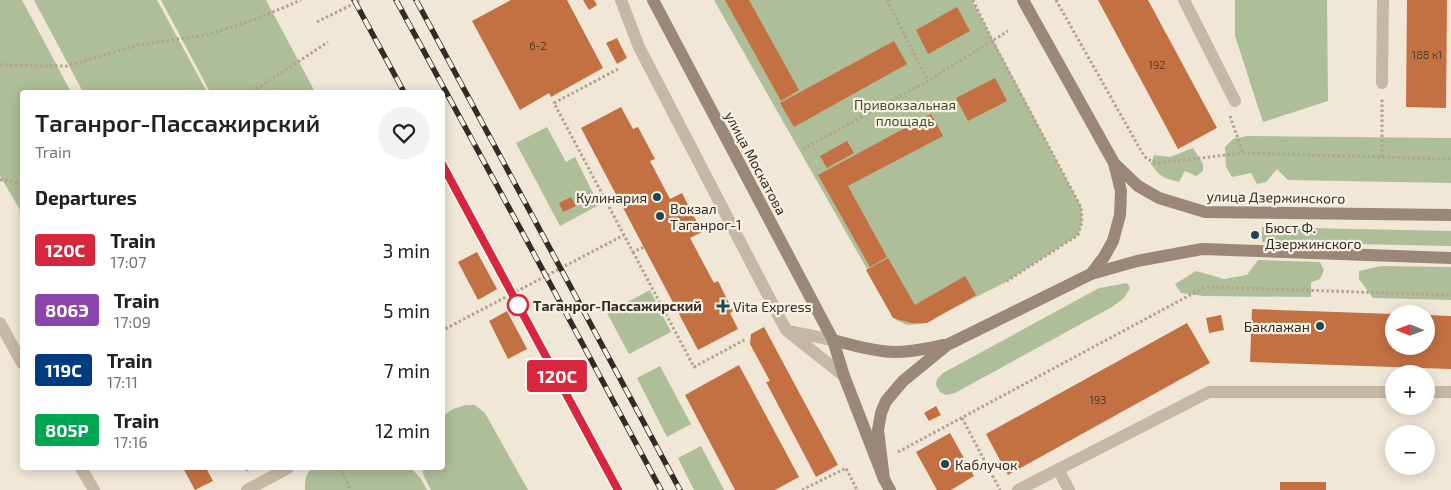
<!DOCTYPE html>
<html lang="en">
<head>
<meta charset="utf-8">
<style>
	body { margin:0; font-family:"Exo 2",sans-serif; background:#f2f2f2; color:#202124; height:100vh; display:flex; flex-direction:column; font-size:19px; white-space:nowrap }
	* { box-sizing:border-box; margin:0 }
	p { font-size:16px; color:#757577 }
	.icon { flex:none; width:28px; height:28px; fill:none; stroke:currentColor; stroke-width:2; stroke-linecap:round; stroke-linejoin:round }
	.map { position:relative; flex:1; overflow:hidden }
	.details { position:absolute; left:20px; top:90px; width:425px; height:380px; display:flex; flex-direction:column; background:#fff; border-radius:5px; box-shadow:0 2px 12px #0003 }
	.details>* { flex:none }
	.badge { padding:0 10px; border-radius:4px; font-size:18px; line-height:32px }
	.needle { width:32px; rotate:271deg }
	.tools { position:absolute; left:1385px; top:305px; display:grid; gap:10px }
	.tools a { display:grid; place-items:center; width:50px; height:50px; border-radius:50%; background:#fff; box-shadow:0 2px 12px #0003; font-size:25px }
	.map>.badge { position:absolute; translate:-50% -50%; box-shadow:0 0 0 2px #fff }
	h2 { padding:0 15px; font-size:19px; line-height:45px }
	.round { display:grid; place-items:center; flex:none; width:52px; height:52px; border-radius:26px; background:#f2f2f2 }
	.summary { display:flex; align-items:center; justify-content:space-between; height:85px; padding:0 15px }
	h1 { font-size:24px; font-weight:600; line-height:38px }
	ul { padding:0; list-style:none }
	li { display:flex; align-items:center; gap:15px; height:60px; padding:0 15px }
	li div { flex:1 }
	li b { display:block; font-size:19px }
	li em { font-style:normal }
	li .badge { min-width:55px; font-weight:700; text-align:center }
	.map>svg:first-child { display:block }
	.green { fill:#adbe98 }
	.building { fill:#c37142 }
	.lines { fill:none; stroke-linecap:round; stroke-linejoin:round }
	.path { stroke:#b3a28e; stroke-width:3; stroke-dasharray:2.5 2.5; stroke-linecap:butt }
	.service { stroke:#c7b8a4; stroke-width:12 }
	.minor { stroke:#c7b8a4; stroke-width:12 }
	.secondary { stroke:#9b8775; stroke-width:12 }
	.rail-casing { stroke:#332b25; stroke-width:5.5 }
	.rail { stroke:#f8f1e3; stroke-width:4; stroke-dasharray:11; stroke-linecap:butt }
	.line-casing { stroke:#fff; stroke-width:11 }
	.line { stroke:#d7263d; stroke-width:8 }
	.poi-dot { fill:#1c4853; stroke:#f8f1e3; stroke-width:2 }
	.stop-dot { fill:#fff; stroke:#d7263d; stroke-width:2.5 }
	.labels { text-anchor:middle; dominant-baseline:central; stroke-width:4.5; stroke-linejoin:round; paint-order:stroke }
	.number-label { font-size:11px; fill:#573c2c }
	.park-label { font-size:14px; fill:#3d502a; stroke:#f8f1e3 }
	.street-label { font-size:14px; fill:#332b25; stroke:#f8f1e3 }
	.poi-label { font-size:14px; fill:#332b25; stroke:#f8f1e3; text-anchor:start }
	.stop-label { font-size:14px; font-weight:bold; fill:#332b25; stroke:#f8f1e3; text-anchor:start }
</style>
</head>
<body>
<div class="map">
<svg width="1451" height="490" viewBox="0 0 1451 490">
	<rect width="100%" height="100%" fill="#f0e7d7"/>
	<g class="green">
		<polygon points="0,0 22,0 71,92 22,92 22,213 0,176"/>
		<polygon points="34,0 157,0 207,92 83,92"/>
		<polygon points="161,0 266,0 315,92 210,92"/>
		<polygon points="714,0 972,0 1081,207 1082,222 1078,235 1004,283 922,324 907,325 896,320"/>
		<polygon points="1235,0 1327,0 1328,101 1263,122 1235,36"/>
		<polygon points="547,127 566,162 575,157 599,205 560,226 516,143"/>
		<polygon points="1247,136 1451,138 1451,183 1288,180 1277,169 1266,182 1257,184 1251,173 1232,177 1226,167 1225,147 1233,139"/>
		<path d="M1193 148 1203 164V171L1196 176 1185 171 1179 182C1165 179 1159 176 1151 164L1154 155 1170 157Z"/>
		<polygon points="1262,227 1451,231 1451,246 1262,242"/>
		<polygon points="1258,260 1320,262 1324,270 1320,279 1311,282 1311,297 1203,296 1181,293 1175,284 1196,271 1224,279 1247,275"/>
		<polygon points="1381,266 1451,267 1451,300 1373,298 1359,279 1359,271"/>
		<polygon points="1127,283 1130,288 1124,298 1112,307 955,393 946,395 940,392 936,385 937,379 943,373 1099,288"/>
		<polygon points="650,290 671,332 629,354 607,313"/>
		<polygon points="660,366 691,424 667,437 637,378"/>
		<polygon points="466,405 475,405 485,413 528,490 431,490 424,477 422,468 442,468 443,416 453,409"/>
		<polygon points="701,446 724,490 694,490 678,458"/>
		<path d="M312 468H411L421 479 427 490H305C305 481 305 474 312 468Z"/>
	</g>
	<g class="building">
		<polygon points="511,0 567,0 603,68 551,97 549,93 520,110 472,21"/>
		<polygon points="583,0 594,0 597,5 589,10"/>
		<polygon points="725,0 749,0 799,90 781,101"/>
		<polygon points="1098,0 1148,0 1217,128 1178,149"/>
		<polygon points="1407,0 1447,0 1446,108 1406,107"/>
		<polygon points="957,7 970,31 928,54 916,30"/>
		<polygon points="617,38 627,58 617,64 606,43"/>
		<polygon points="894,41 907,64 794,127 780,103"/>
		<polygon points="995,78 1007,101 968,121 956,98"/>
		<polygon points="621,107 633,129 638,127 655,159 650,161 670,199 682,193 702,232 690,238 714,283 718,281 733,311 730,313 738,329 698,350 581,128"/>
		<polygon points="931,114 943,136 848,186 887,257 870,267 818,175"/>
		<polygon points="847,141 854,153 827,168 820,156"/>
		<polygon points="571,197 576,206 563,212 559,203"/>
		<polygon points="477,252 497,289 478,300 458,262"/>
		<polygon points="888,258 915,305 965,276 976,295 927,323 911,323 893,318 866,270"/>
		<polygon points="1252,309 1394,314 1394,346 1426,346 1426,315 1451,316 1451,369 1250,362"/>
		<polygon points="507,311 527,349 508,359 489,321"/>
		<polygon points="1221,315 1224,330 1209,333 1206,318"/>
		<polygon points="1187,323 1210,363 1008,475 986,434"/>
		<polygon points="764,327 838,465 816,477 766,382 770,381 750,344 751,334"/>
		<polygon points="739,365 799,477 775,490 735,490 685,395"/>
		<polygon points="936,406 941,415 929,421 924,413"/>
		<polygon points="950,433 974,476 951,490 937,490 916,452"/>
		<polygon points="183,468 206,468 213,481 195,490"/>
		<rect x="1280" y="482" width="46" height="8"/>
	</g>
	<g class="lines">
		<g class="path">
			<polyline points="887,0 928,81"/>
			<polyline points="973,0 992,40 1081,207 1082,222 1078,235 1004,283"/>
			<path d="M1056 0 1144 156C1148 160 1153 162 1159 163L1243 153 1451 159"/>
			<polyline points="317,22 361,0"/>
			<polyline points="0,65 67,66 138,45 206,35 254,20 301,0"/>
			<polyline points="618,69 554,103 633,252 644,247"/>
			<polyline points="252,92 328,42"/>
			<polyline points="1230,116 1243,153"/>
			<polyline points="803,149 928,81 1008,31"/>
			<polyline points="1382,157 1382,99"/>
			<polyline points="0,180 6,180 22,185"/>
			<polyline points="633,252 694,367 746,339"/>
			<polyline points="442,332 443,330 624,235"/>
			<polyline points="962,418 1000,490"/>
			<polyline points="898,452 1205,287 1451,295"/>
			<polyline points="241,468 248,470"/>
			<polyline points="340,468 351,490"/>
			<polyline points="802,490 846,468 857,490"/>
		</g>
		<g class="service">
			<polyline points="1184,0 1235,101"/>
			<polyline points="1382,83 1383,0"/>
			<polyline points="0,323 22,363"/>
			<polyline points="1426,392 1451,392"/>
			<polyline points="81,468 94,490"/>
			<polyline points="1058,469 1069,490"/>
			<polyline points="247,490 288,468"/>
			<polyline points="1018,490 1209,392 1394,392"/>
		</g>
		<g class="minor">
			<polyline points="621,0 639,47 786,330 844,376"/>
			<polyline points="788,331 833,340"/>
		</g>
		<g class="secondary">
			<polyline points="653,0 833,340 844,376 884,479 890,490"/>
			<polyline points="1115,164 1138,186 1159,198 1205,212 1451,215"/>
			<polyline points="1091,274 1137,261 1202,249 1451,258"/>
			<path d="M833 340C849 344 865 349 882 351 903 354 924 349 944 345"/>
			<polyline points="884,479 878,430 881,413 886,401 903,381 947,345 1091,274 1104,257 1113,241 1120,215 1121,191 1114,163 1023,0"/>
		</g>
		<g class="rail-casing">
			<g id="rail">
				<polyline points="354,0 404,92"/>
				<polyline points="396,0 546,276 661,490"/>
				<polyline points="416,0 680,490"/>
				<polyline points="442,164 618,490"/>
			</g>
		</g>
		<use href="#rail" class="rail"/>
	</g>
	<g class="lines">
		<g class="line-casing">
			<polyline id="line" points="442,164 618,490"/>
		</g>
		<use href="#line" class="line"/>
	</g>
	<g class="poi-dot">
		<circle cx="657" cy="197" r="5"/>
		<circle cx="660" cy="216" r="5"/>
		<circle cx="1255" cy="235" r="5"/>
		<path d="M720.5 298.5h5v5h5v5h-5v5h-5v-5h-5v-5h5z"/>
		<circle cx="1320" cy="326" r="5"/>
		<circle cx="945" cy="464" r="5"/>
	</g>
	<circle class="stop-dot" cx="518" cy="305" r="10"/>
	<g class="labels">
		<g class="number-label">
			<text x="538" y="45">6-2</text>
			<text x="1427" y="54">188 к1</text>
			<text x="1157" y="64">192</text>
			<text x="1098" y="399">193</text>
		</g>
		<g class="park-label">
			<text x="905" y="104">Привокзальная<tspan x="905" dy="16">площадь</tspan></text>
		</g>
		<g class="street-label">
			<text transform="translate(756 163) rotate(62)">улица Москатова</text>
			<text transform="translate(1276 197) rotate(1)">улица Дзержинского</text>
		</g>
		<g class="poi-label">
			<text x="647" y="197" text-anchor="end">Кулинария</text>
			<text x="670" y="208">Вокзал<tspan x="670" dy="16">Таганрог-1</tspan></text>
			<text x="1265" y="227">Бюст Ф.<tspan x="1265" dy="16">Дзержинского</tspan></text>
			<text x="733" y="306">Vita Express</text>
			<text x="1310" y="326" text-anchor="end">Баклажан</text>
			<text x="955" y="464">Каблучок</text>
		</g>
		<g class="stop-label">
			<text x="533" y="305">Таганрог-Пассажирский</text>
		</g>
	</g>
</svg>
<div class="tools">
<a><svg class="needle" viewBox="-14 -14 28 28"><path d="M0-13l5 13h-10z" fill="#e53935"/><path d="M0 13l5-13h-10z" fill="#757577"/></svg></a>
<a>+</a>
<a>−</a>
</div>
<b class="badge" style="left:557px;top:376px;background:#d7263d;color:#fff">120С</b>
<section class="details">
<div class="summary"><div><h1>Таганрог-Пассажирский</h1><p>Train</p></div><a class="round"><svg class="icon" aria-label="heart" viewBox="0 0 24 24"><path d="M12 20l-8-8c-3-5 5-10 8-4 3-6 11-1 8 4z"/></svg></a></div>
<h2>Departures</h2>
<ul>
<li><span class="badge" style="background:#d7263d;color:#fff">120С</span><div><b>Train</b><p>17:07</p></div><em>3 min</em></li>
<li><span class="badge" style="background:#8e44ad;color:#fff">806Э</span><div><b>Train</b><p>17:09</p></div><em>5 min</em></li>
<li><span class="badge" style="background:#003b80;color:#fff">119С</span><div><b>Train</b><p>17:11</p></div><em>7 min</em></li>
<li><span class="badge" style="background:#00a651;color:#fff">805Р</span><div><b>Train</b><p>17:16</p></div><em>12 min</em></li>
</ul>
</section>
</div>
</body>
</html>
